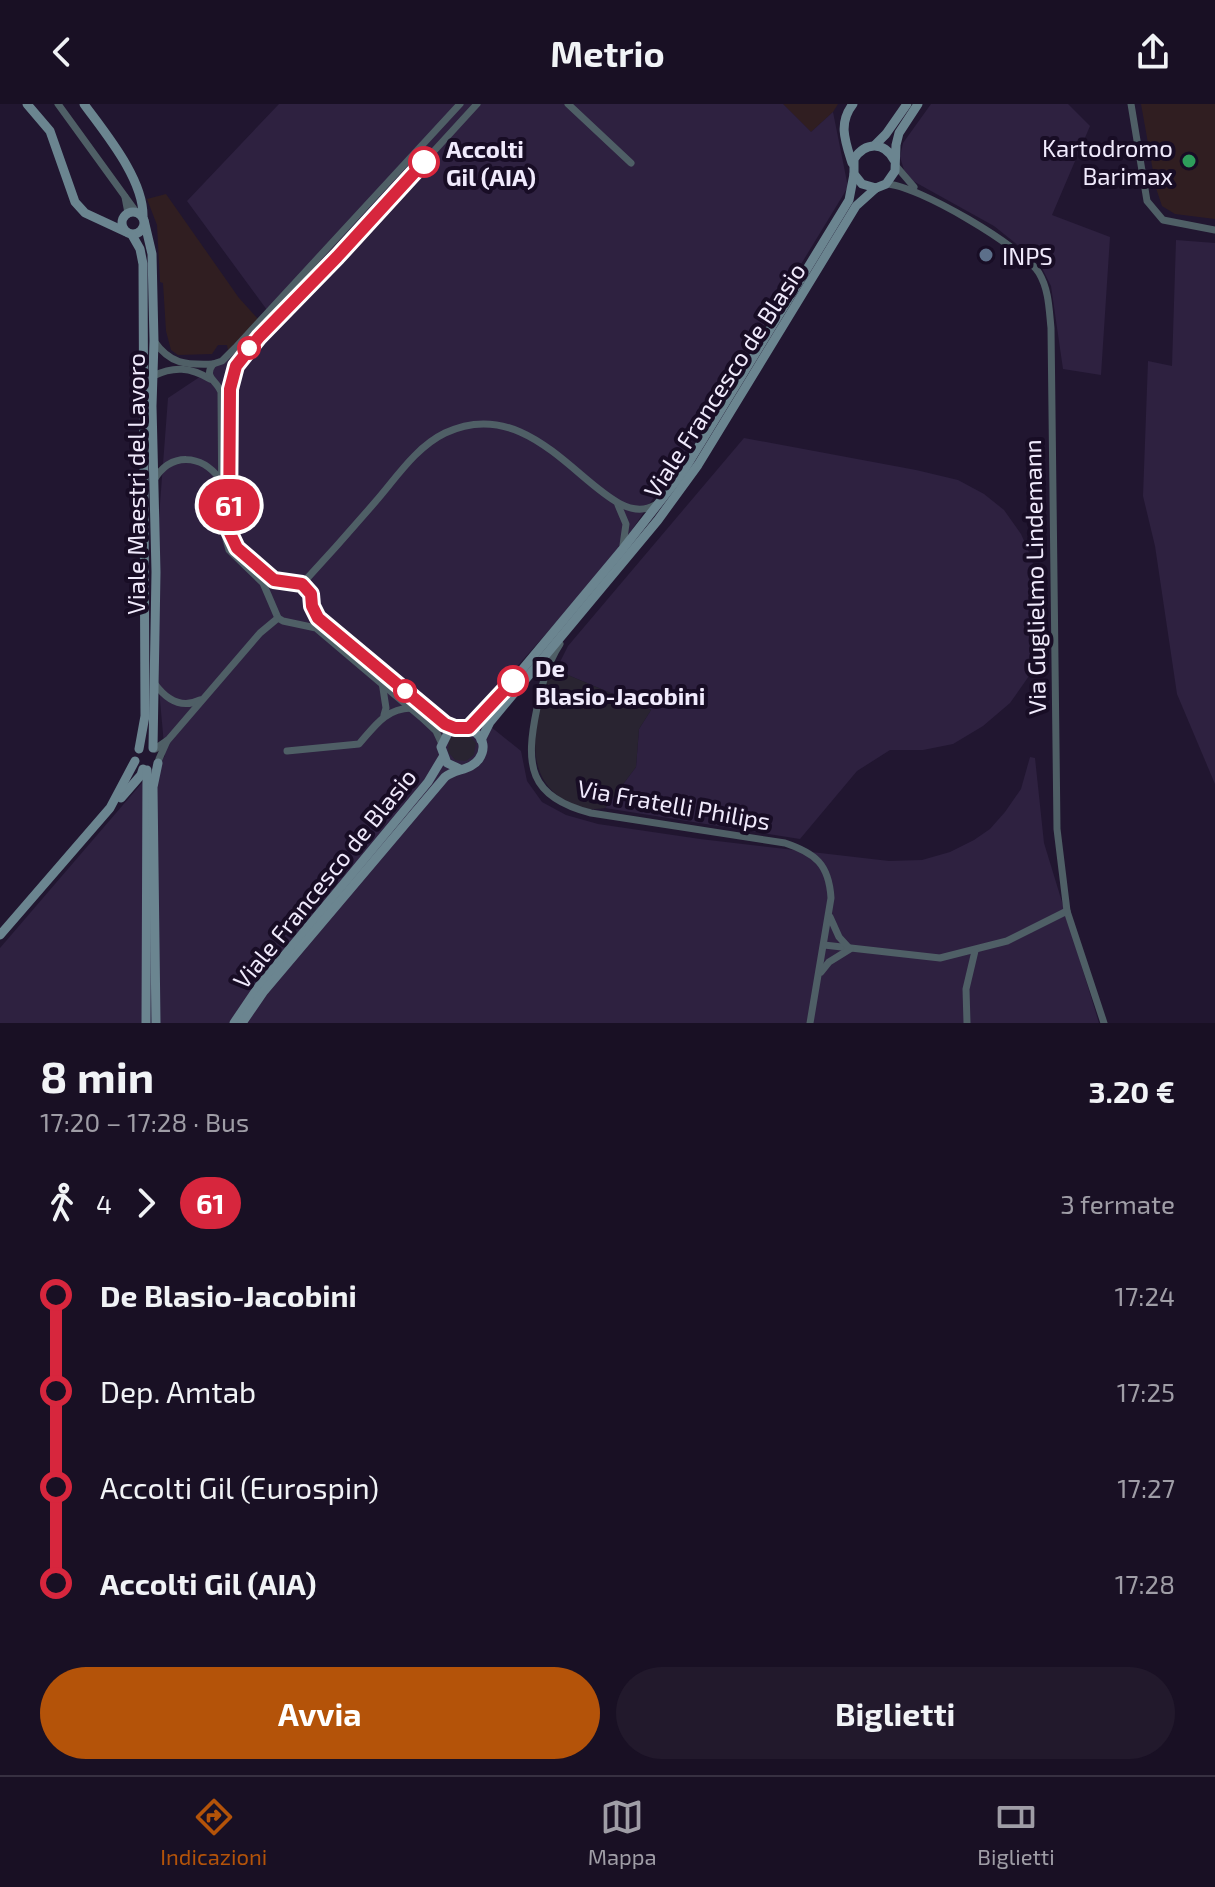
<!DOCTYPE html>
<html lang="it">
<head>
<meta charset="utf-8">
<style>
	body { margin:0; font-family:"Exo 2",sans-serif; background:#22192c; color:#f1f3f6; height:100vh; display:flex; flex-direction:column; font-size:30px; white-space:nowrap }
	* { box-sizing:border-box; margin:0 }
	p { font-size:26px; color:#9f9da6 }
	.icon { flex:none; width:44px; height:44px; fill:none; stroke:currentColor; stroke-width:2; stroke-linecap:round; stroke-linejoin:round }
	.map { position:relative; height:919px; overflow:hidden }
	.panel { display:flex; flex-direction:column; background:#191024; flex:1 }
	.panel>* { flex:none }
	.badge { padding:0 16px; border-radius:26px; font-size:28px; line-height:52px }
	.map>.badge { position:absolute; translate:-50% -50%; box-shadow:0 0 0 4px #fff }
	.legs { display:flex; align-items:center; gap:12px; height:88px; padding:0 40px; font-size:26px }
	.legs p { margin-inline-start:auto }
	.head { display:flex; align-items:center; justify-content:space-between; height:136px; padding:0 40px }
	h1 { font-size:44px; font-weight:700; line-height:60px }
	.action { display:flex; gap:16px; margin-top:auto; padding:16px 40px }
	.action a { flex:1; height:92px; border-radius:48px; background:#b45309; color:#fff; font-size:32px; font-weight:700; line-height:92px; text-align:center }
	.action a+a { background:#22192c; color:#f1f3f6 }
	ul { padding:0 40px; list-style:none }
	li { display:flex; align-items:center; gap:28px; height:96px; font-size:30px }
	li i { display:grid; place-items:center; width:12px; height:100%; margin:0 10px; background:currentColor }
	li i::after { content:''; width:20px; height:20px; margin:-10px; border:6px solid; border-radius:50%; background:#191024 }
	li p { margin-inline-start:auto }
	li:first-child i { background:linear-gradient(#0000 50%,currentColor 0) }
	li:last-child i { background:linear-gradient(currentColor 50%,#0000 0) }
	header { display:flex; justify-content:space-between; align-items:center; height:104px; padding:0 40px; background:#191024; font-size:36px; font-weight:700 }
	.tab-bar { display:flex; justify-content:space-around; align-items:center; height:112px; border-top:2px solid #373041; background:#191024; font-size:22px; color:#9f9da6 }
	.tab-bar a { display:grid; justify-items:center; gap:4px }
	.tab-bar .current { color:#b45309 }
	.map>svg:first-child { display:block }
	.commercial { fill:#301e21 }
	.built { fill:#2e2140 }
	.green { fill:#292431 }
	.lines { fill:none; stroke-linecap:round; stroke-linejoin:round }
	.street { stroke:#4f5f66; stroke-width:7 }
	.secondary { stroke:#6b8590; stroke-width:9 }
	.line-1-casing { stroke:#fff; stroke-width:18 }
	.line-1 { stroke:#d7263d; stroke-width:12 }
	.leisure-dot { fill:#2e9e5b; stroke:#180d25; stroke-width:3 }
	.stop-1-dot { fill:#fff; stroke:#d7263d; stroke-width:4 }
	.service-dot { fill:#5c6f8a; stroke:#180d25; stroke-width:3 }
	.labels { text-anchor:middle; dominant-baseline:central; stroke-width:8; stroke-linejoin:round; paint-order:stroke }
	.poi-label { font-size:24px; fill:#f0eafc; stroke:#180d25; text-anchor:end }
	.stop-label { font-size:24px; font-weight:bold; fill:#f0eafc; stroke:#180d25; text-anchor:start }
	.street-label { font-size:24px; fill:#f0eafc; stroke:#180d25 }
</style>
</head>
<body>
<header><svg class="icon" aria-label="back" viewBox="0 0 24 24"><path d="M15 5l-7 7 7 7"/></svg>Metrio<svg class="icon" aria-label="share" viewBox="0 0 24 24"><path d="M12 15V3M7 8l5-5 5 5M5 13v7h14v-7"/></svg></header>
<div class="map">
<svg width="1215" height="919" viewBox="0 0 1215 919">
	<rect width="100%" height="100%" fill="#211630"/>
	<g class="commercial">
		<polygon points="783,0 838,0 833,8 811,28"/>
		<polygon points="1141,0 1215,0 1215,115 1175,110 1162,102 1156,84"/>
		<polygon points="166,90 239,194 259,216 228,246 227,241 218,241 212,250 178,251 171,246 166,227 163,179 160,178 157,121 147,95"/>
	</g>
	<g class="built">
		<polygon points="279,0 783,0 811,28 833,8 848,83 708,313 613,454 475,610 521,647 527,677 542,698 566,711 598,720 700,735 889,757 922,756 950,748 974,736 990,725 1005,708 1021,685 1030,653 1035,654 1044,739 1099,919 0,919 0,844 165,652 159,585 159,413 168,294 278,221 187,97"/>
		<polygon points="931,0 1068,0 1090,22 1052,111 1110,133 1101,271 1063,265 1051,182 1039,158 994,122 913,77 904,66 900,53 903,39"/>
		<polygon points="1176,136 1215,139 1215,680 1177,590 1155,442 1143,392 1148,257 1172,262"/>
		<polygon points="744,334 916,366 958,376 984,390 1004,406 1021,430 1032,455 1038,492 1040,520 1036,547 1029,572 1010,599 983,622 953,640 923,646 890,646 857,667 800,735 605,704 636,663 639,625 651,606 556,566 568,542"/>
	</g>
	<g class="green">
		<path d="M556 566 651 606 639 625 636 663 605 704C588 707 578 704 563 695 519 669 537 607 550 567Z"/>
		<polygon points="459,629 468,630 476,639 474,651 466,657 455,656 448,648 449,635"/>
	</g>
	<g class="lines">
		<g class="street">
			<polyline points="58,0 137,109"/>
			<polyline points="568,0 631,59"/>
			<polyline points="1131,0 1147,97 1163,116 1215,126"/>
			<polyline points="896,62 914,83"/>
			<path d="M886 80C916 80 1024 144 1039 169 1049 186 1049 205 1051 224L1057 725 1067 807 1104 919"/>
			<polyline points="125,93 128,109"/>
			<path d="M154 237C170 260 185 261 213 260"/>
			<path d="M153 272C174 262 190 263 210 275"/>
			<path d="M154 376C171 348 201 350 220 375"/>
			<polyline points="618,401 626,420 623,441"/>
			<path d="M302 480C327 453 352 425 376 397 396 374 416 343 445 329 544 282 602 432 655 401"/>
			<path d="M560 540C547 560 542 581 537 604 525 661 528 693 591 709L785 739C815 749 829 760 831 794L810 919"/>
			<polyline points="382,578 386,604 384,611"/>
			<path d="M155 580C166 595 181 605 200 596"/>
			<path d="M455 624 445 620 318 514C303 489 316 477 278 479L237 444 229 427 230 285 233 269 242 252 337 153 477 0"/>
			<path d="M441 638 436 627 421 613 316 524 283 517 278 514 263 479 229 446 222 421 221 288C217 276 203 274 213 260L222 257 235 244 460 0"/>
			<polyline points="155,645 168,636 260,529 278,514"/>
			<path d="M287 647 359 640C375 622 385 605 411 604"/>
			<polyline points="159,655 167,637"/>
			<polyline points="824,841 940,854 1007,837 1067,807"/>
			<polyline points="821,868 829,858 850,845 839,833 830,813"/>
			<polyline points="967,919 966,885 975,847"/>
		</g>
		<g class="secondary">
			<polyline points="27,0 50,27 75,98 85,109 126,128"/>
			<path d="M84 0C105 29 144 75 143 113"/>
			<polyline points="875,41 886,30 907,0"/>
			<path d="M894 56C884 37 865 38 854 55V70L862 80 876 84 886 80 895 67 896 41 899 29 918 0"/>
			<path d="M852 59C845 37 838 19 853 0"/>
			<circle cx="133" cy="119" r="11"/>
			<polyline points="144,116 152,150 154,237 152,302 156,468 153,644"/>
			<polyline points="132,131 140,145 143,160 145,612 139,645"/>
			<polyline points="469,624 500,592 622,446 683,368 849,96 854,70"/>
			<polyline points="481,636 490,618 658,416 698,361 856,102 876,84"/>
			<polyline points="121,694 141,671 143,665"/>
			<polyline points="0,831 110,704 135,657"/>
			<polyline points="146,919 147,666"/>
			<polyline points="156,919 153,683 158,659"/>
			<polyline points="234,919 259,882 428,678 443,653"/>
			<path d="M242 919 264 887 445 673C455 665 472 666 479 655 493 634 468 617 449 627L441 643 447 659 460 665"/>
		</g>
	</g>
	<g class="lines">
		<g class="line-1-casing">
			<polyline id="line-1" points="424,58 337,153 259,233 236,262 230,285 229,427 237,444 274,476 302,480 311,490 312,502 318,514 445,620 455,624 469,624 513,577"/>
		</g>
		<use href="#line-1" class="line-1"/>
	</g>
	<circle class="leisure-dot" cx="1189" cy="57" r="8"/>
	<g class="stop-1-dot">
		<circle cx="424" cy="58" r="14"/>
		<circle cx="249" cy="244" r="10"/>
		<circle cx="513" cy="577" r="14"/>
		<circle cx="405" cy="587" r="10"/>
	</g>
	<circle class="service-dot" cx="986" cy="151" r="8"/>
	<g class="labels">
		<g class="poi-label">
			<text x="1173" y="43">Kartodromo<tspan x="1173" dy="28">Barimax</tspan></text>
			<text x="1002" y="151" text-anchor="start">INPS</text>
		</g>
		<g class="stop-label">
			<text x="446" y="44">Accolti<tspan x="446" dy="28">Gil (AIA)</tspan></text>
			<text x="535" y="563">De<tspan x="535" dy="28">Blasio-Jacobini</tspan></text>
		</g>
		<g class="street-label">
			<text transform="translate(724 276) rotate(-57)">Viale Francesco de Blasio</text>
			<text transform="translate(135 380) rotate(-90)">Viale Maestri del Lavoro</text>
			<text transform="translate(1034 473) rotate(-91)">Via Guglielmo Lindemann</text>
			<text transform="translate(674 700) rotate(10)">Via Fratelli Philips</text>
			<text transform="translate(324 774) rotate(-51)">Viale Francesco de Blasio</text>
		</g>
	</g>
</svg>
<b class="badge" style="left:229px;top:401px;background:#d7263d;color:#fff">61</b>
</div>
<section class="panel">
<div class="head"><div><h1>8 min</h1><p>17:20 – 17:28 · Bus</p></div><b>3.20 €</b></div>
<div class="legs"><svg class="icon" aria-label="walk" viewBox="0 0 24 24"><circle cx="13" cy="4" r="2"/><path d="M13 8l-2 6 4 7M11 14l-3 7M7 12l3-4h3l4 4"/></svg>4<svg class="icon" aria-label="forward" viewBox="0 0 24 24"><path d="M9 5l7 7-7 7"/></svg><b class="badge" style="background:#d7263d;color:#fff">61</b><p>3 fermate</p></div>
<ul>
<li><i style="color:#d7263d"></i><b>De Blasio-Jacobini</b><p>17:24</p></li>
<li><i style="color:#d7263d"></i><span>Dep. Amtab</span><p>17:25</p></li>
<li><i style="color:#d7263d"></i><span>Accolti Gil (Eurospin)</span><p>17:27</p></li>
<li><i style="color:#d7263d"></i><b>Accolti Gil (AIA)</b><p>17:28</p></li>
</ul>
<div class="action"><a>Avvia</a><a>Biglietti</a></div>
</section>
<nav class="tab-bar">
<a class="current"><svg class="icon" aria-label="directions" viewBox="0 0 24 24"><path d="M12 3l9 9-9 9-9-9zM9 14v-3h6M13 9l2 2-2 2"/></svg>Indicazioni</a>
<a><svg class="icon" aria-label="map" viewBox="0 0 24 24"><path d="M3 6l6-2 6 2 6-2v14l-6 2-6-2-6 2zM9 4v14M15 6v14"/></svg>Mappa</a>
<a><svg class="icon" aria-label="tickets" viewBox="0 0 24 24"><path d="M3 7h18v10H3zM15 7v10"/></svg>Biglietti</a>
</nav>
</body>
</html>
